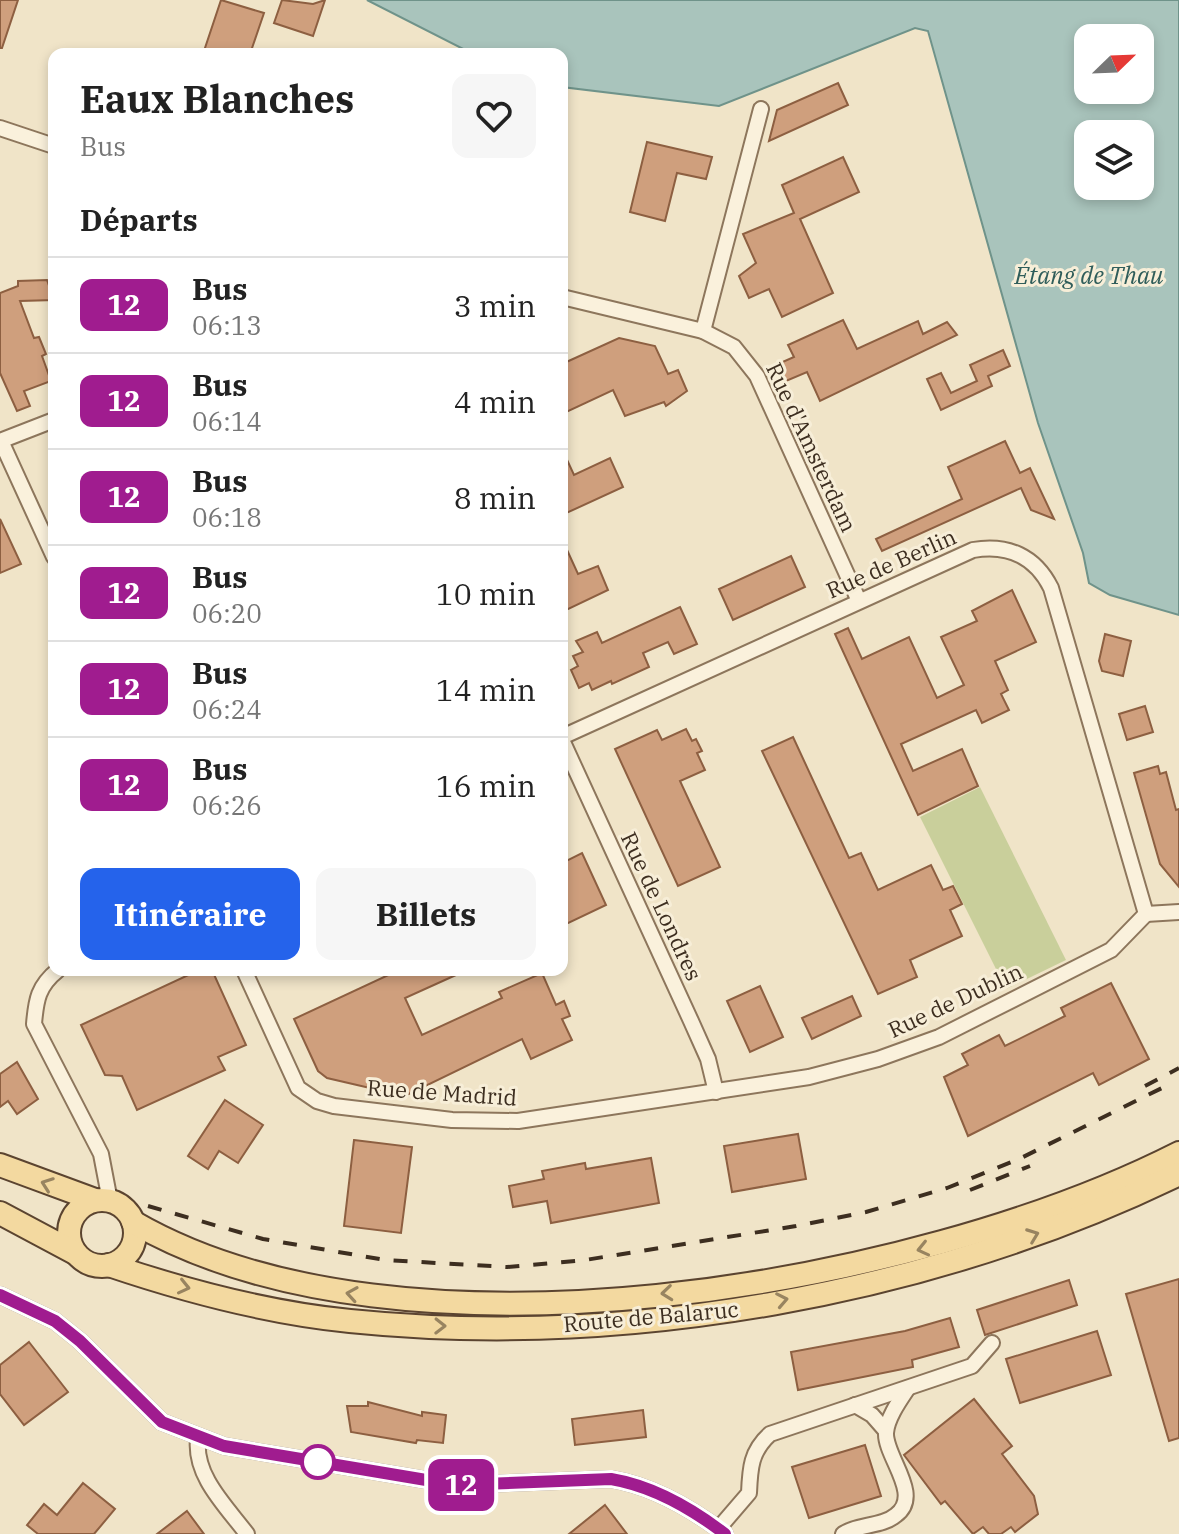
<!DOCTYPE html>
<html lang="fr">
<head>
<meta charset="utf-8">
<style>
	body { margin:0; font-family:"IBM Plex Serif",serif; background:#f6f6f6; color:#222; height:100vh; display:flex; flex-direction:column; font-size:30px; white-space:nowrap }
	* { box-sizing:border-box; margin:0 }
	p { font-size:26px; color:#767676 }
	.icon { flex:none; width:44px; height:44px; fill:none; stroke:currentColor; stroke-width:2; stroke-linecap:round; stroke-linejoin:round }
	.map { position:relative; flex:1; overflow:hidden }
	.panel { position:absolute; left:48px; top:48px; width:520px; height:928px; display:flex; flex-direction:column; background:#fff; border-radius:16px; box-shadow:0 4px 12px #0003 }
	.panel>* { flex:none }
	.badge { padding:0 16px; border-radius:12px; font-size:28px; line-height:52px }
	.needle { width:52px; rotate:67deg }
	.controls { position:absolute; left:1074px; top:24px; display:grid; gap:16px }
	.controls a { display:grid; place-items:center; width:80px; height:80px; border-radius:16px; background:#fff; box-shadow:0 4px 12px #0003; font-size:40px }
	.map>.badge { position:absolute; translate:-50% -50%; box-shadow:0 0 0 4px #fff }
	h2 { padding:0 32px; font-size:30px; line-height:72px }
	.round { display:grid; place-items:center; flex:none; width:84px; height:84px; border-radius:16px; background:#f6f6f6 }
	.headline { display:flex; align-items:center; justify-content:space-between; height:136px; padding:0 32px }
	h1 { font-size:38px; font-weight:800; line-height:60px }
	.button { display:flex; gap:16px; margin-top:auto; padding:16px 32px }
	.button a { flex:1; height:92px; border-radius:16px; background:#2563eb; color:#fff; font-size:32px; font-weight:800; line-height:92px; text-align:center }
	.button a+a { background:#f6f6f6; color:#222 }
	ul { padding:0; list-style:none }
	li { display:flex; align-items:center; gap:24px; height:96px; padding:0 32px; border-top:2px solid #e0e0e0 }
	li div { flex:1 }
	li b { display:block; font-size:30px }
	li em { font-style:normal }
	li .badge { min-width:88px; font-weight:700; text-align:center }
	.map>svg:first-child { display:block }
	.green { fill:#c9cf9b }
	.water { fill:#a9c4bc; stroke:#6f938a; stroke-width:2; fill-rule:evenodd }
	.building { fill:#cf9f7d; stroke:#8d5f41; stroke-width:2 }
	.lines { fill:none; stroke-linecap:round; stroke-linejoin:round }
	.street-casing { stroke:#8d765c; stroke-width:18 }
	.primary-casing { stroke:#5b4430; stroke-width:26 }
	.street { stroke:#faf1dc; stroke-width:14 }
	.primary { stroke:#f3d9a0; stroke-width:22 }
	.rail { stroke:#3d2e20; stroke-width:4; stroke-dasharray:14 14; stroke-linecap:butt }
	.oneway { stroke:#988460 }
	.line-casing { stroke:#fff; stroke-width:18 }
	.line { stroke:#a01c8f; stroke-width:12 }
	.stop-dot { fill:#fff; stroke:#a01c8f; stroke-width:4 }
	.labels { text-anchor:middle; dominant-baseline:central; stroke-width:6; stroke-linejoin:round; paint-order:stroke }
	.street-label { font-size:22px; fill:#3d2e20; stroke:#f7eed8 }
	.water-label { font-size:24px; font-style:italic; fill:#2f5d5a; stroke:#f7eed8 }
</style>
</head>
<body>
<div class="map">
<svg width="1179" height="1534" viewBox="0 0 1179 1534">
	<rect width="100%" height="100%" fill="#f0e4c8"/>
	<polygon class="green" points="980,787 1066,960 1006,989 920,817"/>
	<path class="water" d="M367 0H1179V615L1110 595 1089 583 1083 553 1038 423 928 31 915 28 719 106 562 87V54H473ZM1088 38H1140V90H1088ZM1088 134H1140V186H1088Z"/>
	<g class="building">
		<polygon points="0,0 18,0 2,48 0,48"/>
		<polygon points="221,0 264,13 250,54 203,54"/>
		<polygon points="282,0 313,4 325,0 313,36 274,23"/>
		<polygon points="838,83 848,105 769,141 777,110"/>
		<polygon points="647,142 712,157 706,179 677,173 665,221 630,212"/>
		<polygon points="843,157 859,192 800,219 833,293 782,317 769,289 749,298 739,276 756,263 743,234 794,213 782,185"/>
		<polygon points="47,280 54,300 20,301 34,338 39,337 46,354 42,356 51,381 24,391 30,406 17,411 0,373 0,293 18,286 18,281"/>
		<polygon points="843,320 857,349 918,321 923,334 947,322 957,335 820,401 807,372 786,381 778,364 794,357 788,345"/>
		<polygon points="619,338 655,346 668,374 678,370 687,391 666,406 664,402 625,416 613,390 562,414 562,364"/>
		<polygon points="1003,350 1010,366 988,376 992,386 941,410 927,379 941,373 951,393 977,381 970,365"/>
		<polygon points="1005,441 1020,473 1030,468 1054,519 1031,510 1021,488 882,551 876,539 962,499 948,467"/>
		<polygon points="562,449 574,475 610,458 623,487 562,515"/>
		<polygon points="0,519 21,564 0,573"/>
		<polygon points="562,539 578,574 598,566 608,590 562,612"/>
		<polygon points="791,556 805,587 733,620 719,589"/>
		<polygon points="1012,590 1036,642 995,661 1008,690 1001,694 1009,710 982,723 976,710 901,744 913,771 962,749 978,786 918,815 835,634 848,628 862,659 909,637 937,698 964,685 941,637 977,621 972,611"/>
		<polygon points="680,607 697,644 674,654 668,642 643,653 649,667 612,684 611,681 592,690 589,683 579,688 571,670 578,666 573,656 583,652 576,641 597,632 602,643"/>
		<polygon points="1105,634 1131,641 1123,676 1102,671 1099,661"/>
		<polygon points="1145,706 1153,732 1127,740 1119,714"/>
		<polygon points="686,729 692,741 696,739 702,751 697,753 705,770 680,781 720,867 678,886 615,749 657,730 662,740"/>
		<polygon points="793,737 849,858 861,853 878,890 931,865 943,890 953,886 962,904 950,910 962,936 910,960 917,977 878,994 762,751"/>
		<polygon points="1158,766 1160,774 1166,772 1176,810 1179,809 1179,887 1160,864 1134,773"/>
		<polygon points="582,853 606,905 562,926 562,863"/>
		<polygon points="199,970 212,970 246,1045 218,1057 225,1070 137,1110 122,1076 105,1075 81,1025"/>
		<polygon points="399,970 467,970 405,998 422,1035 502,998 499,992 542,973 556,1005 564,1001 570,1016 562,1019 572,1040 531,1059 522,1039 409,1094 404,1085 387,1092 327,1078 318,1071 294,1019"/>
		<polygon points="1111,983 1149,1059 1099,1085 1093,1073 968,1136 944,1077 968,1065 962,1054 999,1035 1005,1046 1065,1016 1061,1008"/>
		<polygon points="760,986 783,1037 750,1052 727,1001"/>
		<polygon points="852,996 861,1016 812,1039 802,1018"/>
		<polygon points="17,1062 38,1099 17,1114 8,1101 0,1107 0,1074"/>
		<polygon points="225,1100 263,1125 238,1163 219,1151 208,1169 188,1156"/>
		<polygon points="798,1134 806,1179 732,1192 724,1146"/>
		<polygon points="354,1140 412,1147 401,1233 344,1226"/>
		<polygon points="651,1158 659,1203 551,1223 547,1201 513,1207 509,1186 544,1179 542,1171 585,1163 586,1169"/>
		<polygon points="1179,1279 1179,1438 1169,1441 1126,1294"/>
		<polygon points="1069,1280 1077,1305 985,1335 977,1310"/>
		<polygon points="950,1318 959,1347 912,1360 913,1367 798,1390 791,1352 905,1331"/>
		<polygon points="1097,1331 1111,1375 1020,1403 1006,1359"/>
		<polygon points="29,1342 68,1392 24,1425 0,1394 0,1365"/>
		<polygon points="974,1399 1012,1446 1002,1454 1034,1496 1038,1514 1015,1532 1011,1527 1001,1534 989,1534 983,1527 973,1534 945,1501 941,1504 904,1455"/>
		<polygon points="368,1402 422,1416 422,1412 446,1415 443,1443 417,1440 416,1443 351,1432 347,1406 368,1406"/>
		<polygon points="643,1410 646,1437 575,1445 572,1419"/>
		<polygon points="865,1445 881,1496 809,1518 792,1467"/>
		<polygon points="83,1483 115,1509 94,1534 38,1534 27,1525 44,1504 57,1515"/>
		<polygon points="605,1505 627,1534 569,1534"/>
		<polygon points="187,1511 204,1534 157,1534"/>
	</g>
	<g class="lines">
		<g class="street-casing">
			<g id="street">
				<polyline points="0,128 54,146"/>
				<polyline points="562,297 703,331 734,347 757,376 859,601"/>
				<polyline points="703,331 761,109"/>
				<polyline points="0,441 54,420"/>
				<polyline points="1,441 54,557"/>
				<path d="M562 737 973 550C1008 544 1035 556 1051 588L1146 914"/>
				<polyline points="562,740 691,1021 708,1059 716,1092"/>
				<polyline points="1146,914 1179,912"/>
				<path d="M58 970C38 986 36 1000 34 1024L101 1154 110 1201"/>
				<polyline points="244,970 298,1088 317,1101 334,1106 452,1120 518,1121 809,1077 878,1059 939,1037 1111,950 1146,914"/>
				<path d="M0 1295 55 1321 80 1341 162 1422 224 1446 456 1485 611 1479C653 1486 691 1508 725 1534"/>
				<polyline points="855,1405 872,1415 886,1431"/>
				<path d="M198 1439C194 1476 226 1506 247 1534"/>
				<path d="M718 1529 749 1493C750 1468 751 1451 770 1434L972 1366 992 1343"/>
				<path d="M843 1534C858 1524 882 1527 896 1515 923 1495 885 1457 886 1433 887 1418 900 1400 908 1388"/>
			</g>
		</g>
		<g class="primary-casing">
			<g id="primary">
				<polyline points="0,1165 95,1200"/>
				<circle cx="102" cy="1233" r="33"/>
				<polyline points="0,1213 75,1253"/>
				<path d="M133 1222C400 1377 915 1287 1179 1153"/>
				<path d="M109 1265C186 1291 269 1313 350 1321 625 1349 930 1295 1179 1174"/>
			</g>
		</g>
		<use href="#street" class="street"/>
		<use href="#primary" class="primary"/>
		<g class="rail">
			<polyline points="1145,1086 1179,1068"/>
			<polyline points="970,1190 1030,1166"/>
			<polyline points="148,1206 263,1239 385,1260 507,1267 585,1260 796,1226 866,1212 947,1188 1019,1159 1164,1087"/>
		</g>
	</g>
	<defs><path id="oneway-chevron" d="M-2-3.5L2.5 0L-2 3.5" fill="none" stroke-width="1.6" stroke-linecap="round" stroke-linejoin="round" transform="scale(2)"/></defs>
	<g class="oneway">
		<use href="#oneway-chevron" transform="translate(47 1184) rotate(-160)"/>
		<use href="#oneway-chevron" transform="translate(1033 1235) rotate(-21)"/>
		<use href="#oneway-chevron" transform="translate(923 1249) rotate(167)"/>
		<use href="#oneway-chevron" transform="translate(184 1287) rotate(13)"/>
		<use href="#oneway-chevron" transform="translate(667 1293) rotate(174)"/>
		<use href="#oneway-chevron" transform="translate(352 1294) rotate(-171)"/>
		<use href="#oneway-chevron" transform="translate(782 1300) rotate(-11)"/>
		<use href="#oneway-chevron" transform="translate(440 1326) rotate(1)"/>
	</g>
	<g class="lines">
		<g class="line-casing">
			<path id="line" d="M0 1295 55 1321 80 1341 162 1422 224 1446 456 1485 611 1479C653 1486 691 1508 725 1534"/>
		</g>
		<use href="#line" class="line"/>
	</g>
	<circle class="stop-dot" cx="318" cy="1462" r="16"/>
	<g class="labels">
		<g class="street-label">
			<text transform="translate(812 447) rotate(65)">Rue d'Amsterdam</text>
			<text transform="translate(891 563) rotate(-24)">Rue de Berlin</text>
			<text transform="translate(662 906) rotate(65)">Rue de Londres</text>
			<text transform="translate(955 1000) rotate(-25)">Rue de Dublin</text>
			<text transform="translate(442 1092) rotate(4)">Rue de Madrid</text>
			<text transform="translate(651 1316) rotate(-5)">Route de Balaruc</text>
		</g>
		<g class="water-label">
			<text x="1089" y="275">Étang de Thau</text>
		</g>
	</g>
</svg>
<div class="controls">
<a><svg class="needle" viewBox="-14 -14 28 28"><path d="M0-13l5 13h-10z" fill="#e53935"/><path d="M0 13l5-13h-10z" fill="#767676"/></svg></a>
<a><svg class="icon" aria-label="layers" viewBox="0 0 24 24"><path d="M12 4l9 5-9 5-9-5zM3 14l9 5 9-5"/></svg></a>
</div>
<b class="badge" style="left:461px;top:1485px;background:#a01c8f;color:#fff">12</b>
<section class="panel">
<div class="headline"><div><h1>Eaux Blanches</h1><p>Bus</p></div><a class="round"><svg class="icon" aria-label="heart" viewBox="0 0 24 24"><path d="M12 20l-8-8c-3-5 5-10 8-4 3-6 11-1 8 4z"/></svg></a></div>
<h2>Départs</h2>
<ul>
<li><span class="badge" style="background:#a01c8f;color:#fff">12</span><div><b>Bus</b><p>06:13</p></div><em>3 min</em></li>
<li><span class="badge" style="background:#a01c8f;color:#fff">12</span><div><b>Bus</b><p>06:14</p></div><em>4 min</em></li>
<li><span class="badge" style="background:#a01c8f;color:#fff">12</span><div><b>Bus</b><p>06:18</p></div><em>8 min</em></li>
<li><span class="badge" style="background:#a01c8f;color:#fff">12</span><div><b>Bus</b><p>06:20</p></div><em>10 min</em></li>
<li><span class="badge" style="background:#a01c8f;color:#fff">12</span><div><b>Bus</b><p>06:24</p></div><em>14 min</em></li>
<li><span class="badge" style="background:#a01c8f;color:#fff">12</span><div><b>Bus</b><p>06:26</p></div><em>16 min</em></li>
</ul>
<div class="button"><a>Itinéraire</a><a>Billets</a></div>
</section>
</div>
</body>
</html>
